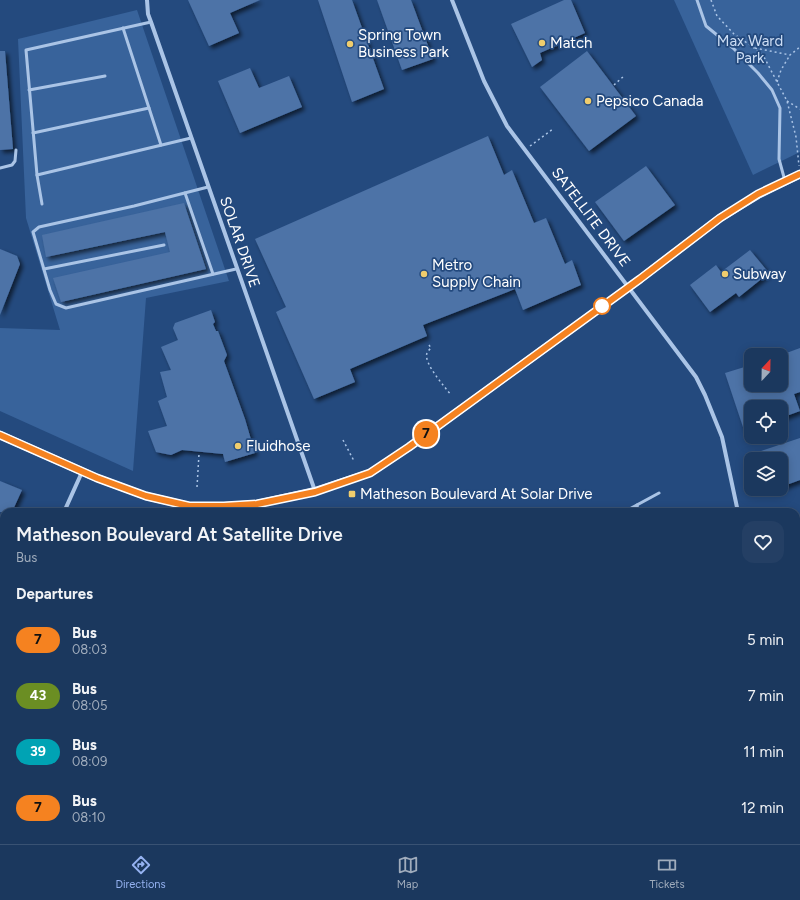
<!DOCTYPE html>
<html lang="en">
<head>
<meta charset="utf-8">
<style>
	body { margin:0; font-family:Figtree,sans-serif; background:#243f64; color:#f1f3f6; height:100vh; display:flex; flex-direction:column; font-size:15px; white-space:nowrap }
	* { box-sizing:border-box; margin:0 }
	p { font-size:13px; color:#a0acbc }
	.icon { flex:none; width:22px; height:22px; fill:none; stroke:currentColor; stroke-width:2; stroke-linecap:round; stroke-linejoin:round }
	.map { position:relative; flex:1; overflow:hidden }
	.sheet { position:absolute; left:0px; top:508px; width:800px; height:336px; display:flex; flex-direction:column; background:#1b385e; border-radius:12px 12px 0 0; box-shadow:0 2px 10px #0003,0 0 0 1px #395273 }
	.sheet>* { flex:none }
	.badge { padding:0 8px; border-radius:13px; font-size:14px; line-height:26px }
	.needle { width:26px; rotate:22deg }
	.controls { position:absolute; left:744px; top:348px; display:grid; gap:8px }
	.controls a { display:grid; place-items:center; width:44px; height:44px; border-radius:8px; background:#1b385e; box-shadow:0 2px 10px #0003,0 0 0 1px #395273; font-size:20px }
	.map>.badge { position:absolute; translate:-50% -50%; box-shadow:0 0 0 2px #fff }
	h2 { padding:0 16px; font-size:15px; line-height:36px }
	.round { display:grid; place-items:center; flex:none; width:42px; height:42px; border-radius:12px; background:#243f64 }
	.head { display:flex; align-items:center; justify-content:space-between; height:68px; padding:0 16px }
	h1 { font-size:19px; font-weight:600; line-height:30px }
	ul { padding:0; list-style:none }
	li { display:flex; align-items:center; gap:12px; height:56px; padding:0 16px }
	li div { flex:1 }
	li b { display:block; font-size:15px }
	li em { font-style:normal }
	li .badge { min-width:44px; font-weight:700; text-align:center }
	.tabs { display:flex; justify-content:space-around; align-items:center; height:56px; border-top:1px solid #395273; background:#1b385e; font-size:11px; color:#a0acbc }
	.tabs a { display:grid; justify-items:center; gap:2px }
	.tabs .active { color:#95b2f1 }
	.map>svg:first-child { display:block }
	.green { fill:#38639b }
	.building { fill:#4d73a7; filter:url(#shadow) }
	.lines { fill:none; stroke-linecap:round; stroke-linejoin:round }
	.path { stroke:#aac4e6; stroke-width:1.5; stroke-dasharray:2 3; stroke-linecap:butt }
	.lane { stroke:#aac4e6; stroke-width:3 }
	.street { stroke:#aac4e6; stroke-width:4 }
	.secondary { stroke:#d3e1f5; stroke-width:8 }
	.line-casing { stroke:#fff; stroke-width:9 }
	.line { stroke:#f58220; stroke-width:6 }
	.poi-dot { fill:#f0cd6d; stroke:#244a7e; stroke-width:1.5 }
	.stop-dot { fill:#fff; stroke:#f58220; stroke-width:2 }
	.labels { text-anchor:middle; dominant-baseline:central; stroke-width:3.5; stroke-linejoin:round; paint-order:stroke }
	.poi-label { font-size:15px; fill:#fff; stroke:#244a7e; text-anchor:start }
	.park-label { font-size:15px; fill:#cddef5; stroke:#244a7e }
	.street-label { font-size:15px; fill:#fff; stroke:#244a7e }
</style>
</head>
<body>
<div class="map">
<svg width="800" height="844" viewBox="0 0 800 844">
	<defs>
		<filter id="shadow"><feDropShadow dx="3" dy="3" stdDeviation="2" flood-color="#0009"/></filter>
	</defs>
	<rect width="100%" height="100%" fill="#244a7e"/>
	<g class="green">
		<polygon points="674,0 800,0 800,152 753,175"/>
		<polygon points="137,10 229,281 146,298 133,471 0,411 0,328 60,330 26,218 18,39"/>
	</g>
	<g class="building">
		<polygon points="188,0 260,0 230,13 239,33 209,46"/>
		<polygon points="318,0 352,0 384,89 352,102"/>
		<polygon points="377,0 411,0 433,59 402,70"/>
		<polygon points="564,0 571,0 585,33 540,53 542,60 532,67 511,24"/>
		<polygon points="0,51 5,51 13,149 0,150"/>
		<polygon points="587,51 636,116 589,151 540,87"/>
		<polygon points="250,68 259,88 289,76 302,107 240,133 218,81"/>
		<polygon points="488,136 504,175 512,170 534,223 546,218 565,264 572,260 581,285 523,310 515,289 423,325 427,336 350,369 355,382 314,399 276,312 286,307 255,239"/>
		<polygon points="646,166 675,205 624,241 595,202"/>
		<polygon points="184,203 206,269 61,302 53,278 170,252 165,232 46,257 42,235"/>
		<polygon points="0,249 17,256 20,264 0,315"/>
		<polygon points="750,250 769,273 739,297 736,293 710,312 690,285 716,265 721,272"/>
		<polygon points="211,310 215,322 213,324 216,331 218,331 227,355 224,361 245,419 255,453 225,462 223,454 182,450 171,455 156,452 148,431 167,426 158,401 167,397 160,372 171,370 161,347 178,340 173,328 175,323"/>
		<polygon points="800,348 800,392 794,394 800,411 781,418 781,407 751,407 751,427 744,430 725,373 751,365 751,385 781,385 781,355"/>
		<polygon points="800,438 800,480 781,487 781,459 757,459 755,453"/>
		<polygon points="0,481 22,490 12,512 0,512"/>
	</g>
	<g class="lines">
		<g class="path">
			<polyline points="711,0 717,16 734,34 753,47 764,57 787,101 796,137 799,166"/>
			<polyline points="755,48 790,55 800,47"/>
			<polyline points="777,82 781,70 790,55"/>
			<polyline points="614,85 624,76"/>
			<polyline points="787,101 800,109"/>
			<polyline points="530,146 553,129"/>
			<path d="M429 345 431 348C430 349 428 351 427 353 423 363 445 387 451 395"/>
			<polyline points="343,440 354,461"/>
			<polyline points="197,487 199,454"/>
			<polyline points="642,840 644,844"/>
			<polyline points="692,844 697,840"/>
		</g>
		<g class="lane">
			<polyline points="697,0 706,26 733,48 758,73 772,90 780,108 779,159 785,181"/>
			<polyline points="151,22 26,50 37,175 191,138"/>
			<polyline points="123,28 161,145"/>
			<polyline points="29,90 105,76"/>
			<polyline points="33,133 149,108"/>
			<polyline points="0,168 12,165 15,161 16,150"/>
			<polyline points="37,175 42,204"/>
			<polyline points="208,187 134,206 39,227 33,232 50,290 56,304 66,308 236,269"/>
			<polyline points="185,193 213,274"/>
			<polyline points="44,269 164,245"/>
			<polyline points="637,505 638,512"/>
			<polyline points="624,512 659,493"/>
			<polyline points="0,606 4,607"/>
			<polyline points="0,670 4,670"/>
			<polyline points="796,735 800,733"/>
			<polyline points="0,790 4,787"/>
			<polyline points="571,840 573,844"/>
			<polyline points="85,844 87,840"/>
			<polyline points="220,844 222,840"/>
			<polyline points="446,844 449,840"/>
			<polyline points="599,844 606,840"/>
		</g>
		<g class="street">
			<polyline points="147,0 148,14 151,22 315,491"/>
			<polyline points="452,0 484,81 507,126 696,377 705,395 722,437 738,512"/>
			<polyline points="64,512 82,472"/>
			<polyline points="796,583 800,582"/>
			<polyline points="796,722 800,729"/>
			<polyline points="161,840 169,844"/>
			<polyline points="314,844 318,840"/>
		</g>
		<polyline class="secondary" points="0,435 97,478 146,496 189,506 224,506 257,504 315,491 370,473 409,447 640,279 720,218 758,195 800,174"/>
	</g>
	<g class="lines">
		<g class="line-casing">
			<polyline id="line" points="0,435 97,478 146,496 189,506 224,506 257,504 315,492 370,473 409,447 640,279 720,218 758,194 800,174"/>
		</g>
		<use href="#line" class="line"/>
	</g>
	<g class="poi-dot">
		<circle cx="542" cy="43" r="4"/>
		<circle cx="350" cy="44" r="4"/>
		<circle cx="588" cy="101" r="4"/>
		<circle cx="424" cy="274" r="4"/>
		<circle cx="725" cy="274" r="4"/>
		<circle cx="238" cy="446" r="4"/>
		<rect x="348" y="490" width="8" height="8" rx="2"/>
	</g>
	<circle class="stop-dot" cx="602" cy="306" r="8"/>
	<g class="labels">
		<g class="poi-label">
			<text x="358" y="35">Spring Town<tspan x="358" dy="17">Business Park</tspan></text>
			<text x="550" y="43">Match</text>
			<text x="596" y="101">Pepsico Canada</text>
			<text x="432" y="265">Metro<tspan x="432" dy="17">Supply Chain</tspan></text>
			<text x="733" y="274">Subway</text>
			<text x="246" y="446">Fluidhose</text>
			<text x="360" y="494">Matheson Boulevard At Solar Drive</text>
		</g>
		<g class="park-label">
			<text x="750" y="41">Max Ward<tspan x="750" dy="17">Park</tspan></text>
		</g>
		<g class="street-label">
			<text transform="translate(591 217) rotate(53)">SATELLITE DRIVE</text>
			<text transform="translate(240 242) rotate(71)">SOLAR DRIVE</text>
		</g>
	</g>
</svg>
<div class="controls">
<a><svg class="needle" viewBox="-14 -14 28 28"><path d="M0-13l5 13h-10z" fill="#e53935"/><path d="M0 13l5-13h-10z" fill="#a0acbc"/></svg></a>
<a><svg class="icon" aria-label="locate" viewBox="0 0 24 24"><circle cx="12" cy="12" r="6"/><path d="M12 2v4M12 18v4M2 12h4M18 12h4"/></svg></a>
<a><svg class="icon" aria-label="layers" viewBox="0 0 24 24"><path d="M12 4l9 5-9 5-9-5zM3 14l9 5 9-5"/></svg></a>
</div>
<b class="badge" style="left:426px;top:434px;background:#f58220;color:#111">7</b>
<section class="sheet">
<div class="head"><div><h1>Matheson Boulevard At Satellite Drive</h1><p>Bus</p></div><a class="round"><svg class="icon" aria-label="heart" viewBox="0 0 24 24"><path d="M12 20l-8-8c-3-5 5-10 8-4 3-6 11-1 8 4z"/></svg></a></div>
<h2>Departures</h2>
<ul>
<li><span class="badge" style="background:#f58220;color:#111">7</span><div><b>Bus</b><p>08:03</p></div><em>5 min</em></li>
<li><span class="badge" style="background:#6b8e23;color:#fff">43</span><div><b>Bus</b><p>08:05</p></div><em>7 min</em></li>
<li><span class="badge" style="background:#00a3b4;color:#fff">39</span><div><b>Bus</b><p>08:09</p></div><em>11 min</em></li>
<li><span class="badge" style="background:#f58220;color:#111">7</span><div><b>Bus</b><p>08:10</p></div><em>12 min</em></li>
</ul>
</section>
</div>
<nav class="tabs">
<a class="active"><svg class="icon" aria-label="directions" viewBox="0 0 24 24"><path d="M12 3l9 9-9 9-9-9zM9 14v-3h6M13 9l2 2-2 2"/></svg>Directions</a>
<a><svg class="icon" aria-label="map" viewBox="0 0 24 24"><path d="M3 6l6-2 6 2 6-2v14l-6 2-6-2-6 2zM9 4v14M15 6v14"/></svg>Map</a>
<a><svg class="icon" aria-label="tickets" viewBox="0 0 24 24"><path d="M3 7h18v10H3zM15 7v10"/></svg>Tickets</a>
</nav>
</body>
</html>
